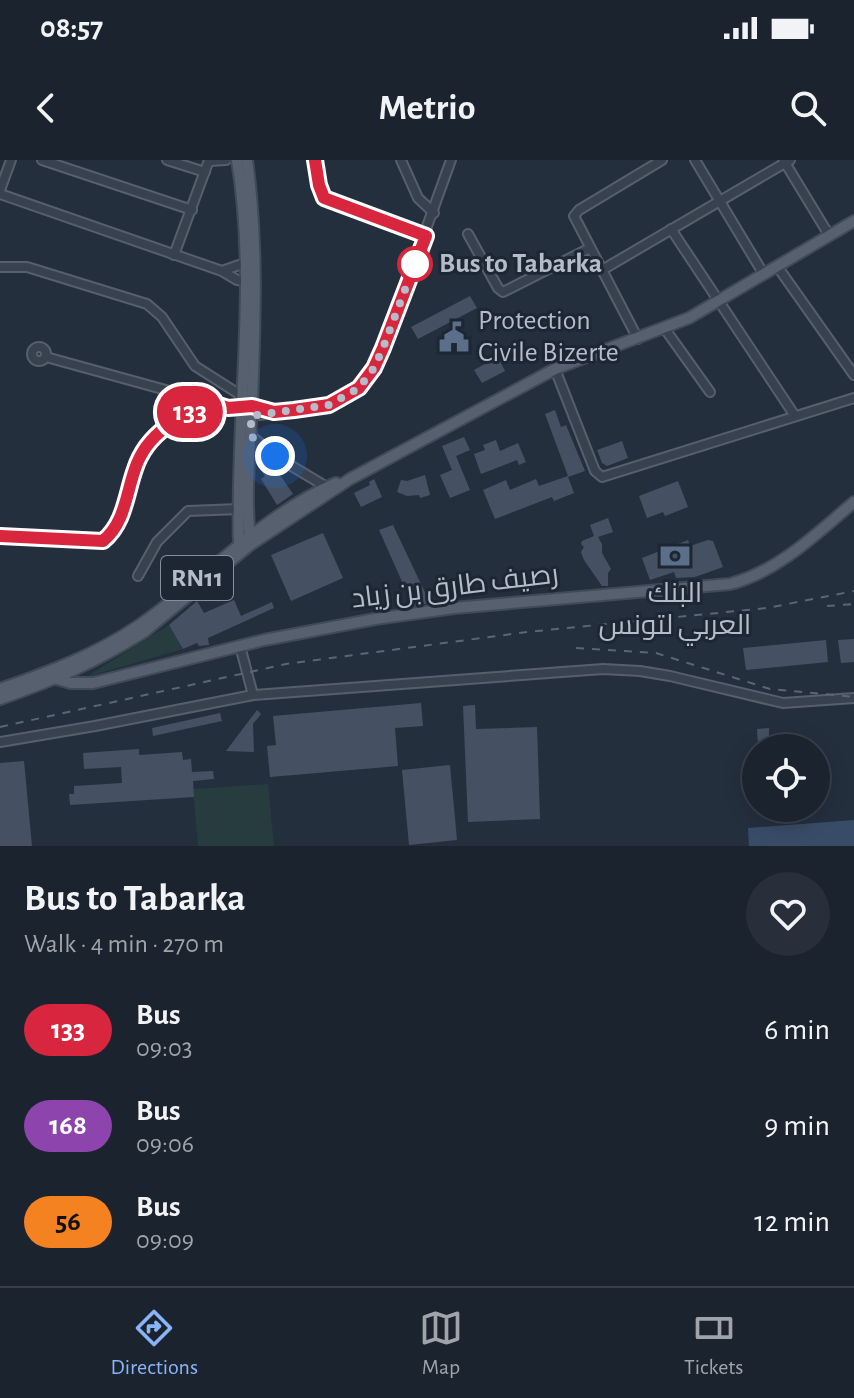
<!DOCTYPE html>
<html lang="en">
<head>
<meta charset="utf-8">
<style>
	body { margin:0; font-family:"Alegreya Sans",Cairo,sans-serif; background:#282f3a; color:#f1f3f6; height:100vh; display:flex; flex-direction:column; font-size:30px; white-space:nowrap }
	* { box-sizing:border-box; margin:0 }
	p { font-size:26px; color:#a0a4aa }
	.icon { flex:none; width:44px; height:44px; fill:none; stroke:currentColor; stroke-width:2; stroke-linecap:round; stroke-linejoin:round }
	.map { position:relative; height:686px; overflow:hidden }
	.sheet { display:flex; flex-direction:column; background:#1b232e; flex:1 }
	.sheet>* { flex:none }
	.badge { padding:0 16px; border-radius:26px; font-size:28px; line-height:52px }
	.controls { position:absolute; left:742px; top:574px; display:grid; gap:16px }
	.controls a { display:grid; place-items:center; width:88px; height:88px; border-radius:50%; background:#1b232e; box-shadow:0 4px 20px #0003,0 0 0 2px #39404a; font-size:40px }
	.you { position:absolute; width:40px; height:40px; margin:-20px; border:6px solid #fff; border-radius:50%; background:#1a73e8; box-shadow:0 0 0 12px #1a73e833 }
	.map>.badge { position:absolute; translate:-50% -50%; box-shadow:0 0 0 4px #fff }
	.round { display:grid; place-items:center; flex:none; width:84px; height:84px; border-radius:42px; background:#282f3a }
	.overview { display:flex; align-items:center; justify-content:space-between; height:136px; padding:0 24px }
	h1 { font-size:38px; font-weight:700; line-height:60px }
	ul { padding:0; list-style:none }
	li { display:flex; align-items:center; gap:24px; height:96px; padding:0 24px }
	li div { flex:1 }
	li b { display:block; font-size:30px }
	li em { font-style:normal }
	li .badge { min-width:88px; font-weight:700; text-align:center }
	.status { display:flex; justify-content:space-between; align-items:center; height:56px; padding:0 40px; background:#1b232e; direction:ltr }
	.status svg { height:22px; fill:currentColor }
	header { display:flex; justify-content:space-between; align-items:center; height:104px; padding:0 24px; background:#1b232e; font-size:36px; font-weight:700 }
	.tabs { display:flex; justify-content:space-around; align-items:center; height:112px; border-top:2px solid #39404a; background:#1b232e; font-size:22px; color:#a0a4aa }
	.tabs a { display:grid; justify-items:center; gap:4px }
	.tabs .active { color:#8ab4f8 }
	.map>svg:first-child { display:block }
	.green { fill:#263c3f }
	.water { fill:#394c67 }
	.building { fill:#455162 }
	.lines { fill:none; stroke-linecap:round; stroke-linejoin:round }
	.minor-casing { stroke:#565f6c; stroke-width:12 }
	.major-casing { stroke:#414a57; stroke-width:14 }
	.minor { stroke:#38414e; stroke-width:8 }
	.major { stroke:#56606e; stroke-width:10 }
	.rail { stroke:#5a6575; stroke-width:2; stroke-dasharray:8 8; stroke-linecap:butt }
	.line-casing { stroke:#fff; stroke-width:18 }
	.line { stroke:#d7263d; stroke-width:12 }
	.walk { stroke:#b4bcc9; stroke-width:8; stroke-dasharray:0 14.4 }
	.stop-dot { fill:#fff; stroke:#d7263d; stroke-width:4 }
	.labels { text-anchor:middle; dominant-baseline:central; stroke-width:6; stroke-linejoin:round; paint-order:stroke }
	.shield { fill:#1d2633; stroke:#878f9c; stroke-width:2 }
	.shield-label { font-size:26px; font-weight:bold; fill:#b4bcc9 }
	.stop-label { font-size:28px; font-weight:bold; fill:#b4bcc9; stroke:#1d2633; text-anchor:start }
	.poi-label { font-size:28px; fill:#b4bcc9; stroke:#1d2633; text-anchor:start }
	.street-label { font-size:28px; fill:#b4bcc9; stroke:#1d2633 }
</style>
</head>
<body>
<div class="status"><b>08:57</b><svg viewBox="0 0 49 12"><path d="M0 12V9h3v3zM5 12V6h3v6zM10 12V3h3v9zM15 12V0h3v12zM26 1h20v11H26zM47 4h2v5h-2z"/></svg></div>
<header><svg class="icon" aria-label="back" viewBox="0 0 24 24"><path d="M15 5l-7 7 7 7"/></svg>Metrio<svg class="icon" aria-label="search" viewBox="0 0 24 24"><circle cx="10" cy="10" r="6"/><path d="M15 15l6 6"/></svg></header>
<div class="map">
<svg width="854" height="686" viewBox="0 0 854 686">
	<rect width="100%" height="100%" fill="#242f3e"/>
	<g class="green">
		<polygon points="169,465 183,489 90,516 89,515"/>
		<polygon points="268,624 274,686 198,686 193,629"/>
	</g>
	<polygon class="water" points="854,660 854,686 749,686 748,668"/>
	<g class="building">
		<polygon points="470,136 477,148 418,179 411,167"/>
		<polygon points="498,197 505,211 482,223 474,210"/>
		<polygon points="555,250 561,267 566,265 585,311 568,317 574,333 554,341 552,337 495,359 483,330 506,320 510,330 536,319 539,326 568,316 545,254"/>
		<polygon points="464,277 470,290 456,296 470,330 450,338 440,315 452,310 442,286"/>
		<polygon points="496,280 500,291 518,283 526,302 519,305 517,300 481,314 474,294 485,290 483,285"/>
		<polygon points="622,281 628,298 607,306 602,303 597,290"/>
		<polygon points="272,305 276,310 279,308 282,313 280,315 293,334 277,345 261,319 265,316 262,312"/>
		<polygon points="425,315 430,335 420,338 419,335 407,336 397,332 401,320 407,321"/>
		<polygon points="374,319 382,337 361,347 354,333 370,325 369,322"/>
		<polygon points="678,321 688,347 665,356 663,352 647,358 639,336"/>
		<polygon points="608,358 613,372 598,377 602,384 602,393 611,409 608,413 608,426 602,426 584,400 581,392 584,387 581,384 582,381 594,376 590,365"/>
		<polygon points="393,365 430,443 413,446 379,370"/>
		<polygon points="323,373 343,418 291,441 271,395"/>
		<polygon points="688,380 690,386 708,380 713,381 723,407 695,417 676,418 674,412 650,420 642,398"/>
		<polygon points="234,440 241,456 272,442 274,448 208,478 209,485 199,486 197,483 183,489 169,465 197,441 204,453"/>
		<polygon points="854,479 854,502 841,503 838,480"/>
		<polygon points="826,480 828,502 746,510 743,488"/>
		<polygon points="421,543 423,566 395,568 398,606 270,617 267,586 276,585 273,556"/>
		<polygon points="475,545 476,569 537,567 540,659 468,662 463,546"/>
		<polygon points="257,550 261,554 253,564 254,592 226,591"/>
		<polygon points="220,553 222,561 153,576 152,568"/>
		<polygon points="769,568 769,575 798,574 799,584 758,586 757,569"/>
		<polygon points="139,589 139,595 182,592 183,600 191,599 192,612 213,611 214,619 193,621 194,637 70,645 69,634 74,634 74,626 122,623 121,607 84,609 83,593"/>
		<polygon points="24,601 32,686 0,686 0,603"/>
		<polygon points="450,605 457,680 409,685 402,610"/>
	</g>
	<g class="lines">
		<g class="minor-casing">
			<g id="minor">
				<polyline points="42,0 192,50"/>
				<polyline points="167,0 205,12"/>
				<polyline points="315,0 319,25 324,38 426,76"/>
				<polyline points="401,0 418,38 434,53"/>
				<polyline points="695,0 763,113"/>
				<polyline points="209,1 226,0"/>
				<polyline points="784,1 829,75"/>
				<polyline points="0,30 11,0"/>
				<polyline points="0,34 222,111 237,120 251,122"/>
				<polyline points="671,69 795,256"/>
				<polyline points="468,74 498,128 503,132 590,88"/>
				<polyline points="174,95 209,0"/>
				<polyline points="777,106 854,215"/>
				<polyline points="0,107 27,107 147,144 162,157 195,206 242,236"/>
				<polyline points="602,110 790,0"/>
				<polyline points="222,111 239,105 248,105"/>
				<polyline points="665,169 710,232"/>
				<polyline points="638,179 574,56 579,50 662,0"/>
				<circle cx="39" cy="194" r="7"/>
				<polyline points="46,197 213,243 251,256 319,247 340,240 367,219 383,188 451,0"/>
				<polyline points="555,209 595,311 602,317 854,238"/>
				<polyline points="249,274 275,296 330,329"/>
				<path d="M0 376 103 381C125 363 126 334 135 308 147 272 180 256 213 243"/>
				<polyline points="138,416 157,382 188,351 239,349"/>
				<polyline points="240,486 253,535"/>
				<polyline points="0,582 95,566 253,535 603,509 640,511 670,516 783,543 854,538"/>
			</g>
		</g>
		<g class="major-casing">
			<g id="major">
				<path d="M237 0C258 125 235 259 239 385"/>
				<path d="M247 0C258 81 255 162 252 244 250 289 245 335 250 379"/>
				<path d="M43 515 71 523H93L264 480 375 459 454 448 730 424C779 411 816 374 854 342"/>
				<path d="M0 529C49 512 95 495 138 466 206 419 260 356 336 323"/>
				<path d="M0 539C53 521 96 502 144 472L250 385 350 319 555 209 689 158 854 61"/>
			</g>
		</g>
		<use href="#minor" class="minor"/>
		<use href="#major" class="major"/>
		<g class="rail">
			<polyline points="827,446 854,444"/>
			<polyline points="576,488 656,493 770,529 854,537"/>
			<polyline points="0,567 286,504 527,472 767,448 854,431"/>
		</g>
	</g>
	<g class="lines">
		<g class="line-casing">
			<path id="line" d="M0 376 103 381C125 363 126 334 135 309 147 272 180 256 213 243L228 248 252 246 274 252 294 250 329 245 359 228 374 208 383 188 426 76 324 38 319 25 315 0"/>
		</g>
		<use href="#line" class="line"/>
		<polyline class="walk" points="275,296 251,276 251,256 329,245 359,228 374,208 383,188 417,98 415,104"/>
	</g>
	<defs>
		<g id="civic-bare" transform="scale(2.4)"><path d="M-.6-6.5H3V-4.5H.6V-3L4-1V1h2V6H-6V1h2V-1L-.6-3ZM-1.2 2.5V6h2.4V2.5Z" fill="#5c6f8a" stroke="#1d2633" stroke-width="2.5" paint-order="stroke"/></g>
		<g id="bank-bare" transform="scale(2.4)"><path d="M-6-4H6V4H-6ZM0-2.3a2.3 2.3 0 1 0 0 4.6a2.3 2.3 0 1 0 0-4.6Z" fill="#5c6f8a" stroke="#1d2633" stroke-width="2.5" paint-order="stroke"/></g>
	</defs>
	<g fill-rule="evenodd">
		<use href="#civic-bare" x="454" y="177"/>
		<use href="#bank-bare" x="675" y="396"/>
	</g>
	<circle class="stop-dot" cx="415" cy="104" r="16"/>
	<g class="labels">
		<rect class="shield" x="161" y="396" width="72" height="44" rx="6"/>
		<g class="shield-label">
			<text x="197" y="418">RN11</text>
		</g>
		<g class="stop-label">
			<text x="439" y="104">Bus to Tabarka</text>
		</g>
		<g class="poi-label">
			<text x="478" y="161">Protection<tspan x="478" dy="32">Civile Bizerte</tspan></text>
			<text x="675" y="434" text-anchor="middle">البنك<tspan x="675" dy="32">العربي لتونس</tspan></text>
		</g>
		<g class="street-label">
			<text transform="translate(455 427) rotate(-7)">رصيف طارق بن زياد</text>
		</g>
	</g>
</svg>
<div class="controls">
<a><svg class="icon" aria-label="locate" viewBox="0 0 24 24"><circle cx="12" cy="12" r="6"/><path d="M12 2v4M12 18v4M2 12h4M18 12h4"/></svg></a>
</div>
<div class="you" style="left:275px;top:296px"></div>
<b class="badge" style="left:190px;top:252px;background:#d7263d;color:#fff">133</b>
</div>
<section class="sheet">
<div class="overview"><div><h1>Bus to Tabarka</h1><p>Walk · 4 min · 270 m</p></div><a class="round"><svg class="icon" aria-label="heart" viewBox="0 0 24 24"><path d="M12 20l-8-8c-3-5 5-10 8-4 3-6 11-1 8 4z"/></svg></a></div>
<ul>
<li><span class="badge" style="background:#d7263d;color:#fff">133</span><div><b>Bus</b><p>09:03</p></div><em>6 min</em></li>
<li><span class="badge" style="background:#8e44ad;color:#fff">168</span><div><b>Bus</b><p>09:06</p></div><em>9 min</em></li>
<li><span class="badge" style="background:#f58220;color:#111">56</span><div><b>Bus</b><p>09:09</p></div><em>12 min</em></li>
</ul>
</section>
<nav class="tabs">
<a class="active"><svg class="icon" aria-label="directions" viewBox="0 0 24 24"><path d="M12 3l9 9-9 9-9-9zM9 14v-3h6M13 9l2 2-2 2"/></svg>Directions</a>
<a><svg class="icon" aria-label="map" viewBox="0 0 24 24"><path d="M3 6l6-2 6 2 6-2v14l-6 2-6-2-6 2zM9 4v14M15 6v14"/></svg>Map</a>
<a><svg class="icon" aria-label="tickets" viewBox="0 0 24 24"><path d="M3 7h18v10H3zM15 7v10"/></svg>Tickets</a>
</nav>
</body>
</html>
